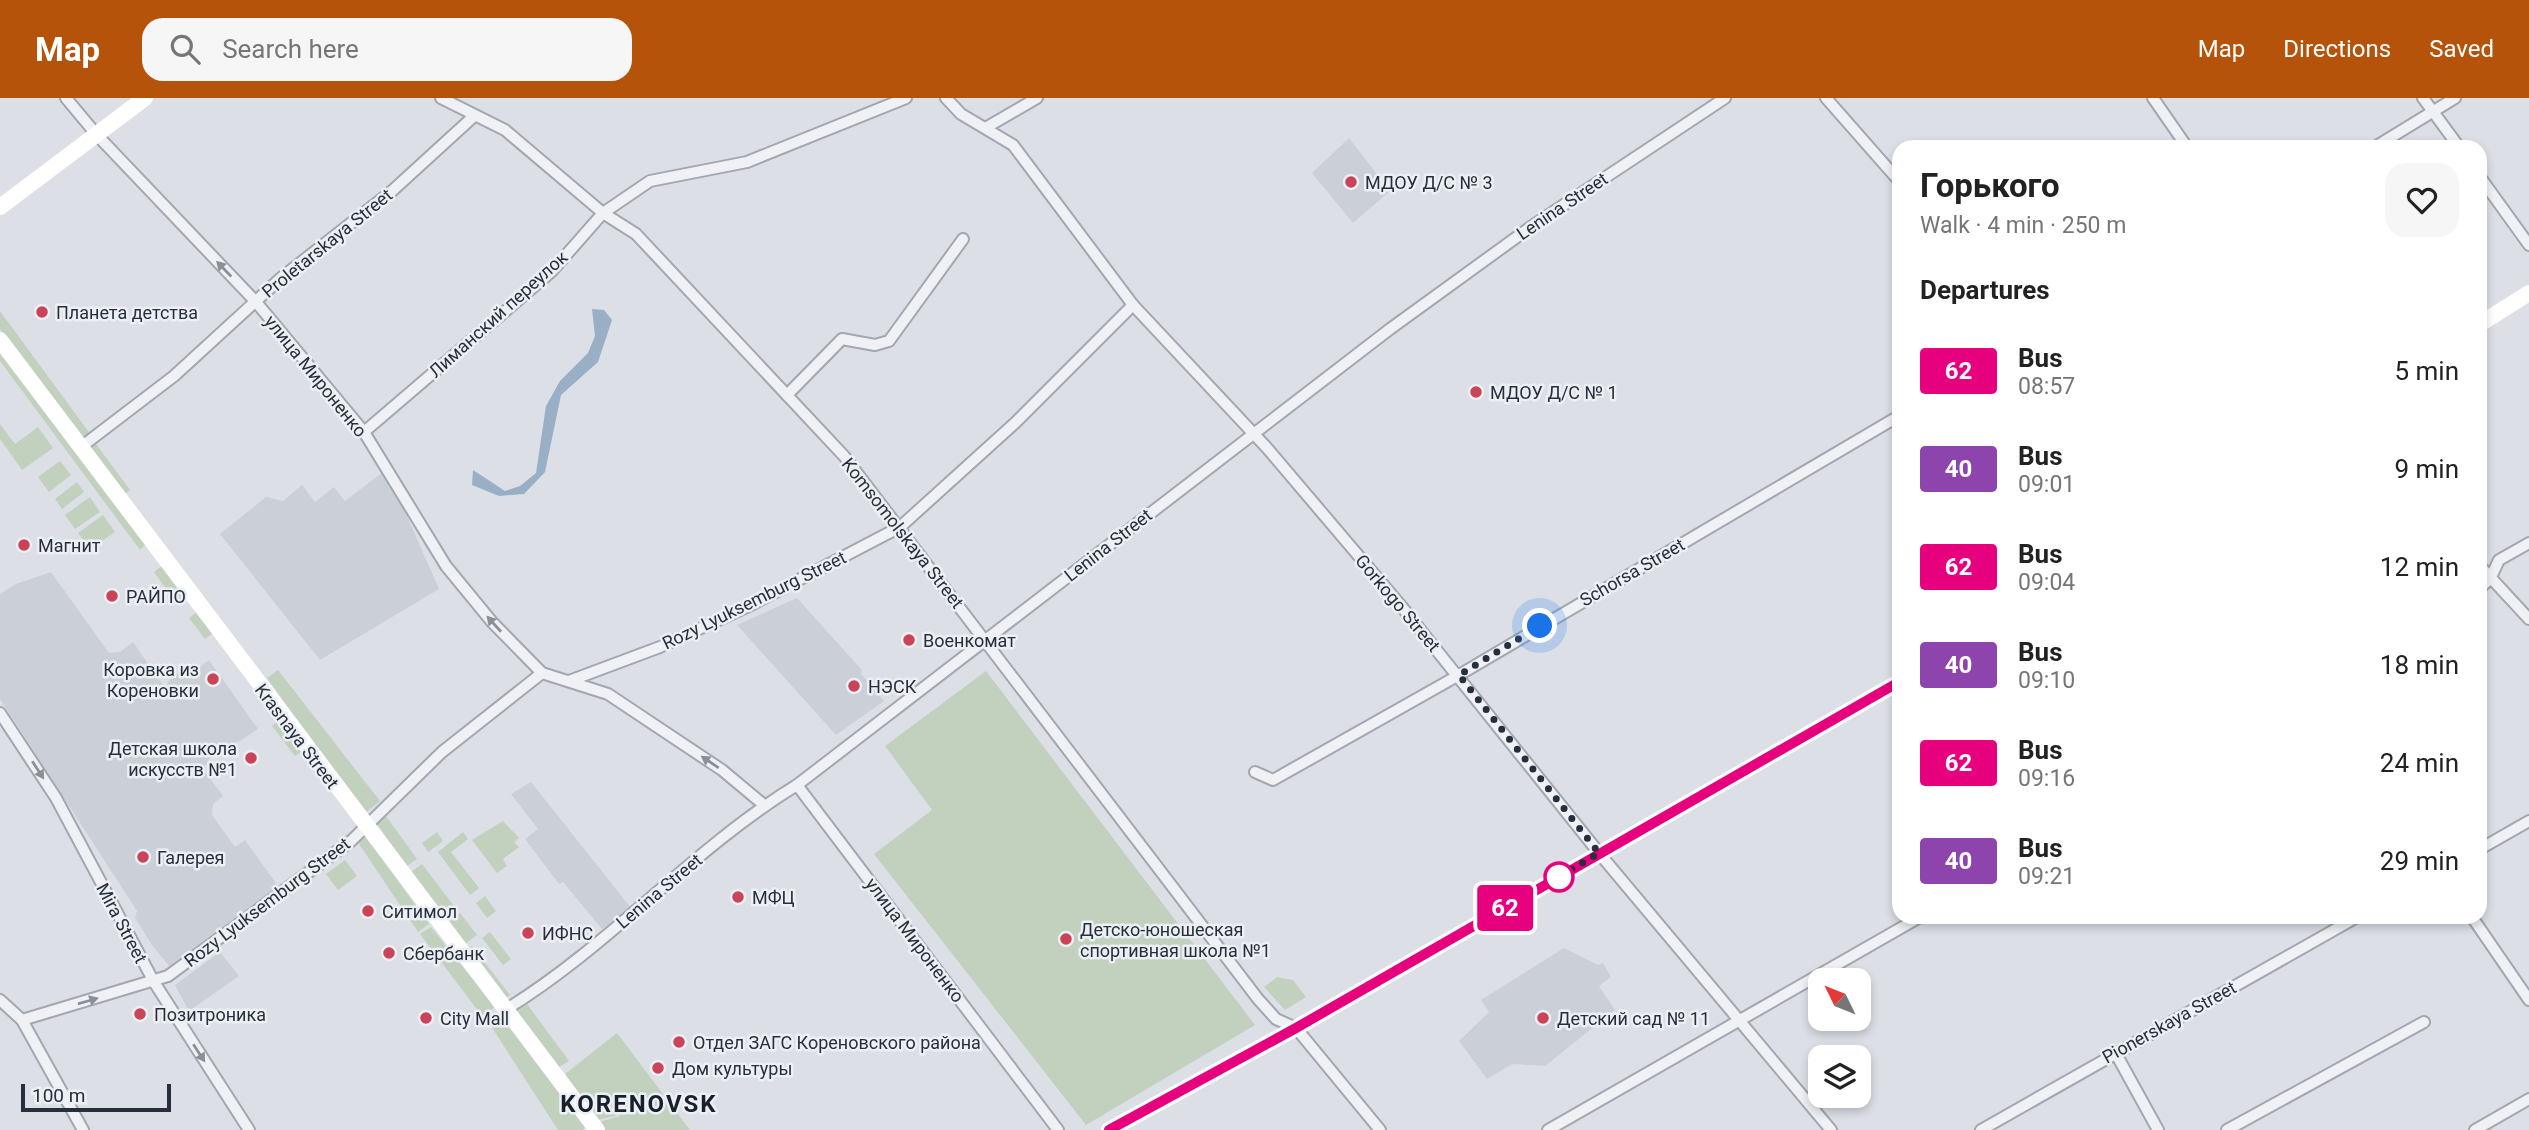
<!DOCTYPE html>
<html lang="en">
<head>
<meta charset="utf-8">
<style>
	body { margin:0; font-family:Roboto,sans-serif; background:#f6f6f6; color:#222; height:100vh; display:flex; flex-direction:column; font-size:26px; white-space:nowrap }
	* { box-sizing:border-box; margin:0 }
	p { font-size:23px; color:#767676 }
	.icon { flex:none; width:38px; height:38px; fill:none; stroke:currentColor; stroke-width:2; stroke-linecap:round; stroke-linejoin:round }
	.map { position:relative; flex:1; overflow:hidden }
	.side { position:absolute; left:1892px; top:42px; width:595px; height:784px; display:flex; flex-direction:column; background:#fff; border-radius:21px; box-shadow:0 4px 10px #0003 }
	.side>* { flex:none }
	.badge { padding:0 14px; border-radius:5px; font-size:24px; line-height:46px }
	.needle { width:46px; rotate:313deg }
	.tools { position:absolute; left:1808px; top:870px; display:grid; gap:14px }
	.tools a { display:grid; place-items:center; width:63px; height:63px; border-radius:14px; background:#fff; box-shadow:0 4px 10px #0003; font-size:35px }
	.scale { position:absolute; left:21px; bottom:18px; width:150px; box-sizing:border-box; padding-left:7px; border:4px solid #272f3c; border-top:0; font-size:19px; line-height:24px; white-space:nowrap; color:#272f3c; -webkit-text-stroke:5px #eceff4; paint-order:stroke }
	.you { position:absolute; width:35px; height:35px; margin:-18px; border:5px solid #fff; border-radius:50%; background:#1a73e8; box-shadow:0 0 0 10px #1a73e833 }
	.map>.badge { position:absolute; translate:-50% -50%; box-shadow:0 0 0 4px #fff }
	h2 { padding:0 28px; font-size:26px; line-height:63px }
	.round { display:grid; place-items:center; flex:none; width:74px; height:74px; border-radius:21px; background:#f6f6f6 }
	.summary { display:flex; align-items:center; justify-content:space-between; height:119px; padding:0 28px }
	h1 { font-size:33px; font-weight:700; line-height:52px }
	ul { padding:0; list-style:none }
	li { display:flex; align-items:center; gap:21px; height:98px; padding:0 28px }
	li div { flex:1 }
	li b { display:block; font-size:26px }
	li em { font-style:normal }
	li .badge { min-width:77px; font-weight:700; text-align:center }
	header { display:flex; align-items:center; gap:42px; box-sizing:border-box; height:98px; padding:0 35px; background:#b45309; color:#fff }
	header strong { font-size:33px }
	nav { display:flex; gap:38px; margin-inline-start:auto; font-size:24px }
	.search { width:490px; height:63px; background:#f6f6f6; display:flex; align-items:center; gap:18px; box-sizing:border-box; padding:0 24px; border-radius:21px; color:#767676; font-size:26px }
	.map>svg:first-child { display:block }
	.built { fill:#cbcfd8 }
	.green { fill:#c2d0be }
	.water { fill:#98afc6 }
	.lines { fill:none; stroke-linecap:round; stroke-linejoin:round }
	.street-casing { stroke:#a2a7b0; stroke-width:14 }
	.street { stroke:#eff1f5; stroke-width:10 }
	.secondary { stroke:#fff; stroke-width:16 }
	.oneway { fill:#8b9098 }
	.line-casing { stroke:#fff; stroke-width:16 }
	.line { stroke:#e6007e; stroke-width:10 }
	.walk { stroke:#272f3c; stroke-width:7; stroke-dasharray:0 12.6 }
	.poi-dot { fill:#ca4358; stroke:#eceff4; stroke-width:2.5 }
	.stop-dot { fill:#fff; stroke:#e6007e; stroke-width:3.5 }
	.labels { text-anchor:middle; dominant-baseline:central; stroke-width:5; stroke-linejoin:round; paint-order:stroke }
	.poi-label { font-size:18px; fill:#272f3c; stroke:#eceff4; text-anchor:start }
	.street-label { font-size:18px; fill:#272f3c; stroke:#eceff4 }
	.district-label { font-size:24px; font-weight:bold; letter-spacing:2px; fill:#19202d; stroke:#eceff4 }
</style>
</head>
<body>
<header>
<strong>Map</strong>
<div class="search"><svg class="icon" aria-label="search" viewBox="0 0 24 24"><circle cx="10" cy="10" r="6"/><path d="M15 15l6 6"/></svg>Search here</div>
<nav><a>Map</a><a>Directions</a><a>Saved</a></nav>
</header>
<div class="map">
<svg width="2529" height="1032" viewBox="0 0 2529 1032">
	<rect width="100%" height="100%" fill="#dce0e6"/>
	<g class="built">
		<polygon points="1349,40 1390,93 1353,125 1312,75"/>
		<polygon points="383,374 396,393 439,491 320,562 220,436 266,399 283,403 302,387 315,404 334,389 345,403"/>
		<polygon points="51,474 109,555 120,554 133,544 165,590 170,581 182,572 194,574 209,562 258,631 240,643 228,646 209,661 203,671 223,698 213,706 212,717 235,749 245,742 278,788 169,868 152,847 135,820 137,813 0,601 0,496 16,486"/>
		<polygon points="797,500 862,572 861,576 884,603 836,637 737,527"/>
		<polygon points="531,684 631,810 602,831 563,784 559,786 525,741 538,731 511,696"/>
		<polygon points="1564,850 1598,867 1603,865 1611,879 1599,888 1615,912 1545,968 1512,966 1487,981 1459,943 1489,914 1481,902"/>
		<polygon points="220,854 239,878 189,913 175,887"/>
	</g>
	<g class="green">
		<polygon points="0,213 91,337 82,344 0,231"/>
		<polygon points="0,251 146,446 140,452 0,263"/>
		<polygon points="0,326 15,346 38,329 53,350 22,372 0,341"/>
		<polygon points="96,346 130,392 124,397 90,350"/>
		<polygon points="60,363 71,377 49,394 38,379"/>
		<polygon points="77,384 84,394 62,411 55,401"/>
		<polygon points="90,399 100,414 75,431 65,417"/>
		<polygon points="103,417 115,434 90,451 78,435"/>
		<polygon points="162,468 186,500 177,506 154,474"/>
		<polygon points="197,514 213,535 205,541 189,520"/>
		<polygon points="278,572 380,703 365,715 267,580"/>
		<polygon points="986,573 1255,927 1086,1027 874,756 932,712 885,648"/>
		<polygon points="278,623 301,654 295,658 272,628"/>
		<polygon points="386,718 417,761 407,768 376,725"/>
		<polygon points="503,723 519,740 514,744 519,749 503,761 507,768 497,775 472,742"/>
		<polygon points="437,734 443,743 428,754 422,745"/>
		<polygon points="463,734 468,741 451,754 479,790 470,797 438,754"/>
		<polygon points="365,737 429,826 418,834 357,743"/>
		<polygon points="345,762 357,778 338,792 326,776"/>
		<polygon points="422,766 454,808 443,816 411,774"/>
		<polygon points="485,798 496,813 487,820 476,805"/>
		<polygon points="460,815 477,837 465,846 449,824"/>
		<polygon points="431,829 495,909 482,918 420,836"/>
		<polygon points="490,834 511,861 503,867 482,840"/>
		<polygon points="472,848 510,897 504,901 466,852"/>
		<polygon points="1277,879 1293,882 1306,899 1285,912 1264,889"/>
		<polygon points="527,906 569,963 559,969 516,913"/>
		<polygon points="503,919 585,1029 583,1032 558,1032 491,928"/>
		<polygon points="617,935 690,1032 590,1032 599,1024 620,1018 598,990 618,1017 598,1022 565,976"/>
	</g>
	<polygon class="water" points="592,211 604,212 612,222 598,264 561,297 545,374 524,396 499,398 472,387 473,372 505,393 520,388 536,375 546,308 560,283 588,255 595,238"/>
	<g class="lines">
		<g class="street-casing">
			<g id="street">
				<polyline points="66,0 96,36 256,204 364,334 446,468 492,524 542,575 608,596 722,672 764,707"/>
				<polyline points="441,0 505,32 603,115 636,136 844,358 1258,901 1276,921 1296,930 1380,1032"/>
				<polyline points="946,0 961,16 1013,47 1133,207 1267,350 1402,509 1599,755 1831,1032"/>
				<polyline points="1826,0 1899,83"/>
				<polyline points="2153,0 2187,49"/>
				<polyline points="2423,0 2459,49"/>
				<polyline points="987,29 1037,0"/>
				<polyline points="2375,49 2455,0"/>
				<polyline points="2480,79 2529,147"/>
				<polyline points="787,297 842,241 875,247 889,243 963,141"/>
				<polyline points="364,334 552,173 603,115 650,83 747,64 906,0"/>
				<polyline points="81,349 174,278 281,180 392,93 473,19"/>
				<polyline points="2480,468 2529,521"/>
				<polyline points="2480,490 2490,481 2499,462 2529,445"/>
				<polyline points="569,583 660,549 749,508 900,429 1015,325 1133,207"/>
				<polyline points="0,615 56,700 154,884 249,1032"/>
				<polyline points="1255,674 1273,682 1459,577 1899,318"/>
				<polyline points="797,687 1058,1032"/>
				<polyline points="2480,751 2529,723"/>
				<polyline points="2472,819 2529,902"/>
				<polyline points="0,902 22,922 83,1032"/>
				<path d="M505 912C610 848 692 751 797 687L1390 231 1532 128 1725 0"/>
				<polyline points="22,922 168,878 351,743 442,654 542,575"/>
				<polyline points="2115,954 2158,1032"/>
				<polyline points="1548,1032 1920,819"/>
				<polyline points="1981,1032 2357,819"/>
				<polyline points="2227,1032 2424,924"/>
				<polyline points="2475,1032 2529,1001"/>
			</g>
		</g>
		<use href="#street" class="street"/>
		<g class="secondary">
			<polyline points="0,109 145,0"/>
			<polyline points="2480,226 2529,195"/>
			<polyline points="0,242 597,1032"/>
			<polyline points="1109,1032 1296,930 1899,584"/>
		</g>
	</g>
	<defs><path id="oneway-solid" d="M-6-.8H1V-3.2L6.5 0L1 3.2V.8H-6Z" transform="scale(1.75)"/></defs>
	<g class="oneway">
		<use href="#oneway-solid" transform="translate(224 171) rotate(-134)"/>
		<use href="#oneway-solid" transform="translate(494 526) rotate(-132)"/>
		<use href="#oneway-solid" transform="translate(710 664) rotate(-146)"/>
		<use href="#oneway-solid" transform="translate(38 672) rotate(57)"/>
		<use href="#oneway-solid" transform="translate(88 903) rotate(-16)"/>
		<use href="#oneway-solid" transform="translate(199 955) rotate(57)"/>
	</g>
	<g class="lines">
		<g class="line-casing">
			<polyline id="line" points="1109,1032 1296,930 1899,584"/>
		</g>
		<use href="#line" class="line"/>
		<polyline class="walk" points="1540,528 1459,577 1599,755 1554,782 1559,779"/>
	</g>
	<g class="poi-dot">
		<circle cx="1351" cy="84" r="7"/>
		<circle cx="42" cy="214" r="7"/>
		<circle cx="1476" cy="294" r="7"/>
		<circle cx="24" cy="447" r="7"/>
		<circle cx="112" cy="498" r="7"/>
		<circle cx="909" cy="542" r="7"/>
		<circle cx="213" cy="581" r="7"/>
		<circle cx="854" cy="588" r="7"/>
		<circle cx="251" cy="660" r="7"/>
		<circle cx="143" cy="759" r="7"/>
		<circle cx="738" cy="799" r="7"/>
		<circle cx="368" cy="813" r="7"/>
		<circle cx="528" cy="835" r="7"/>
		<circle cx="1066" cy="841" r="7"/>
		<circle cx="389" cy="855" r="7"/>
		<circle cx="140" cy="916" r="7"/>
		<circle cx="426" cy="920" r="7"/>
		<circle cx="1543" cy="920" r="7"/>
		<circle cx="679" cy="944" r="7"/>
		<circle cx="658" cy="970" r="7"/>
	</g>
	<circle class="stop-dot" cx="1559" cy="779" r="14"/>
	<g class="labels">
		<g class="poi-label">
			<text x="1365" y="84">МДОУ Д/С № 3</text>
			<text x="56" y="214">Планета детства</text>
			<text x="1490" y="294">МДОУ Д/С № 1</text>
			<text x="38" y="447">Магнит</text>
			<text x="126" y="498">РАЙПО</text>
			<text x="923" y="542">Военкомат</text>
			<text x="199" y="571" text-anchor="end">Коровка из<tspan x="199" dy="21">Кореновки</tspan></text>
			<text x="868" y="588">НЭСК</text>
			<text x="237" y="650" text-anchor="end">Детская школа<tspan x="237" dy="21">искусств №1</tspan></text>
			<text x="157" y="759">Галерея</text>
			<text x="752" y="799">МФЦ</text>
			<text x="382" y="813">Ситимол</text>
			<text x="1080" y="831">Детско-юношеская<tspan x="1080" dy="21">спортивная школа №1</tspan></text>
			<text x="542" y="835">ИФНС</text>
			<text x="403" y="855">Сбербанк</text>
			<text x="154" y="916">Позитроника</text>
			<text x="440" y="920">City Mall</text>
			<text x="1557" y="920">Детский сад № 11</text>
			<text x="693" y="944">Отдел ЗАГС Кореновского района</text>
			<text x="672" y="970">Дом культуры</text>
		</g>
		<g class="street-label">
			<text transform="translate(1562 108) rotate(-34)">Lenina Street</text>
			<text transform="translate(327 145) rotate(-39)">Proletarskaya Street</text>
			<text transform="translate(498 216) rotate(-42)">Лиманский переулок</text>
			<text transform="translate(316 278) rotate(51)">улица Мироненко</text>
			<text transform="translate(903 435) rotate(52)">Komsomolskaya Street</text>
			<text transform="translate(1108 447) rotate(-38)">Lenina Street</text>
			<text transform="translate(1632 474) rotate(-30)">Schorsa Street</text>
			<text transform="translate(754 502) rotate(-26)">Rozy Lyuksemburg Street</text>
			<text transform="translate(1398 505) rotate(50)">Gorkogo Street</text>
			<text transform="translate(297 638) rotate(53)">Krasnaya Street</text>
			<text transform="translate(659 793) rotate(-40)">Lenina Street</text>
			<text transform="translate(267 804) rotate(-37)">Rozy Lyuksemburg Street</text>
			<text transform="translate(122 825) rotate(62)">Mira Street</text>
			<text transform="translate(915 842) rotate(53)">улица Мироненко</text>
			<text transform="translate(2169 924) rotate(-29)">Pionerskaya Street</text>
		</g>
		<g class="district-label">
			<text x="639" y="1006">KORENOVSK</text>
		</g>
	</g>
</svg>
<div class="tools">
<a><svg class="needle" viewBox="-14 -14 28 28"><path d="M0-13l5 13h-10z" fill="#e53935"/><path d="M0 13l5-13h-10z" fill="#767676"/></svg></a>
<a><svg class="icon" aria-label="layers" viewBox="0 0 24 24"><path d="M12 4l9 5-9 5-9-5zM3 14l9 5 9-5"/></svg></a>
</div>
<div class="scale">100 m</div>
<div class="you" style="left:1540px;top:528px"></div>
<b class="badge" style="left:1505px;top:810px;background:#e6007e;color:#fff">62</b>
<section class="side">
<div class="summary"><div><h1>Горького</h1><p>Walk · 4 min · 250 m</p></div><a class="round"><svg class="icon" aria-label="heart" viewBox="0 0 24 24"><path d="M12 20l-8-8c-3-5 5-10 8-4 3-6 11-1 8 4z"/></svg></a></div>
<h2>Departures</h2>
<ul>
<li><span class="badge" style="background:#e6007e;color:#fff">62</span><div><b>Bus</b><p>08:57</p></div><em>5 min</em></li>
<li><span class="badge" style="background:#8e44ad;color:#fff">40</span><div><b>Bus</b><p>09:01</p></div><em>9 min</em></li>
<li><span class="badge" style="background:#e6007e;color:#fff">62</span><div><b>Bus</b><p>09:04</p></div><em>12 min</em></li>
<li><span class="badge" style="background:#8e44ad;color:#fff">40</span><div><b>Bus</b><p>09:10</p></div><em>18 min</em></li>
<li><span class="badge" style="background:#e6007e;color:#fff">62</span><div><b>Bus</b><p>09:16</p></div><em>24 min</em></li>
<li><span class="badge" style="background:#8e44ad;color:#fff">40</span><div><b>Bus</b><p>09:21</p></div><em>29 min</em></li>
</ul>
</section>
</div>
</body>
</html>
